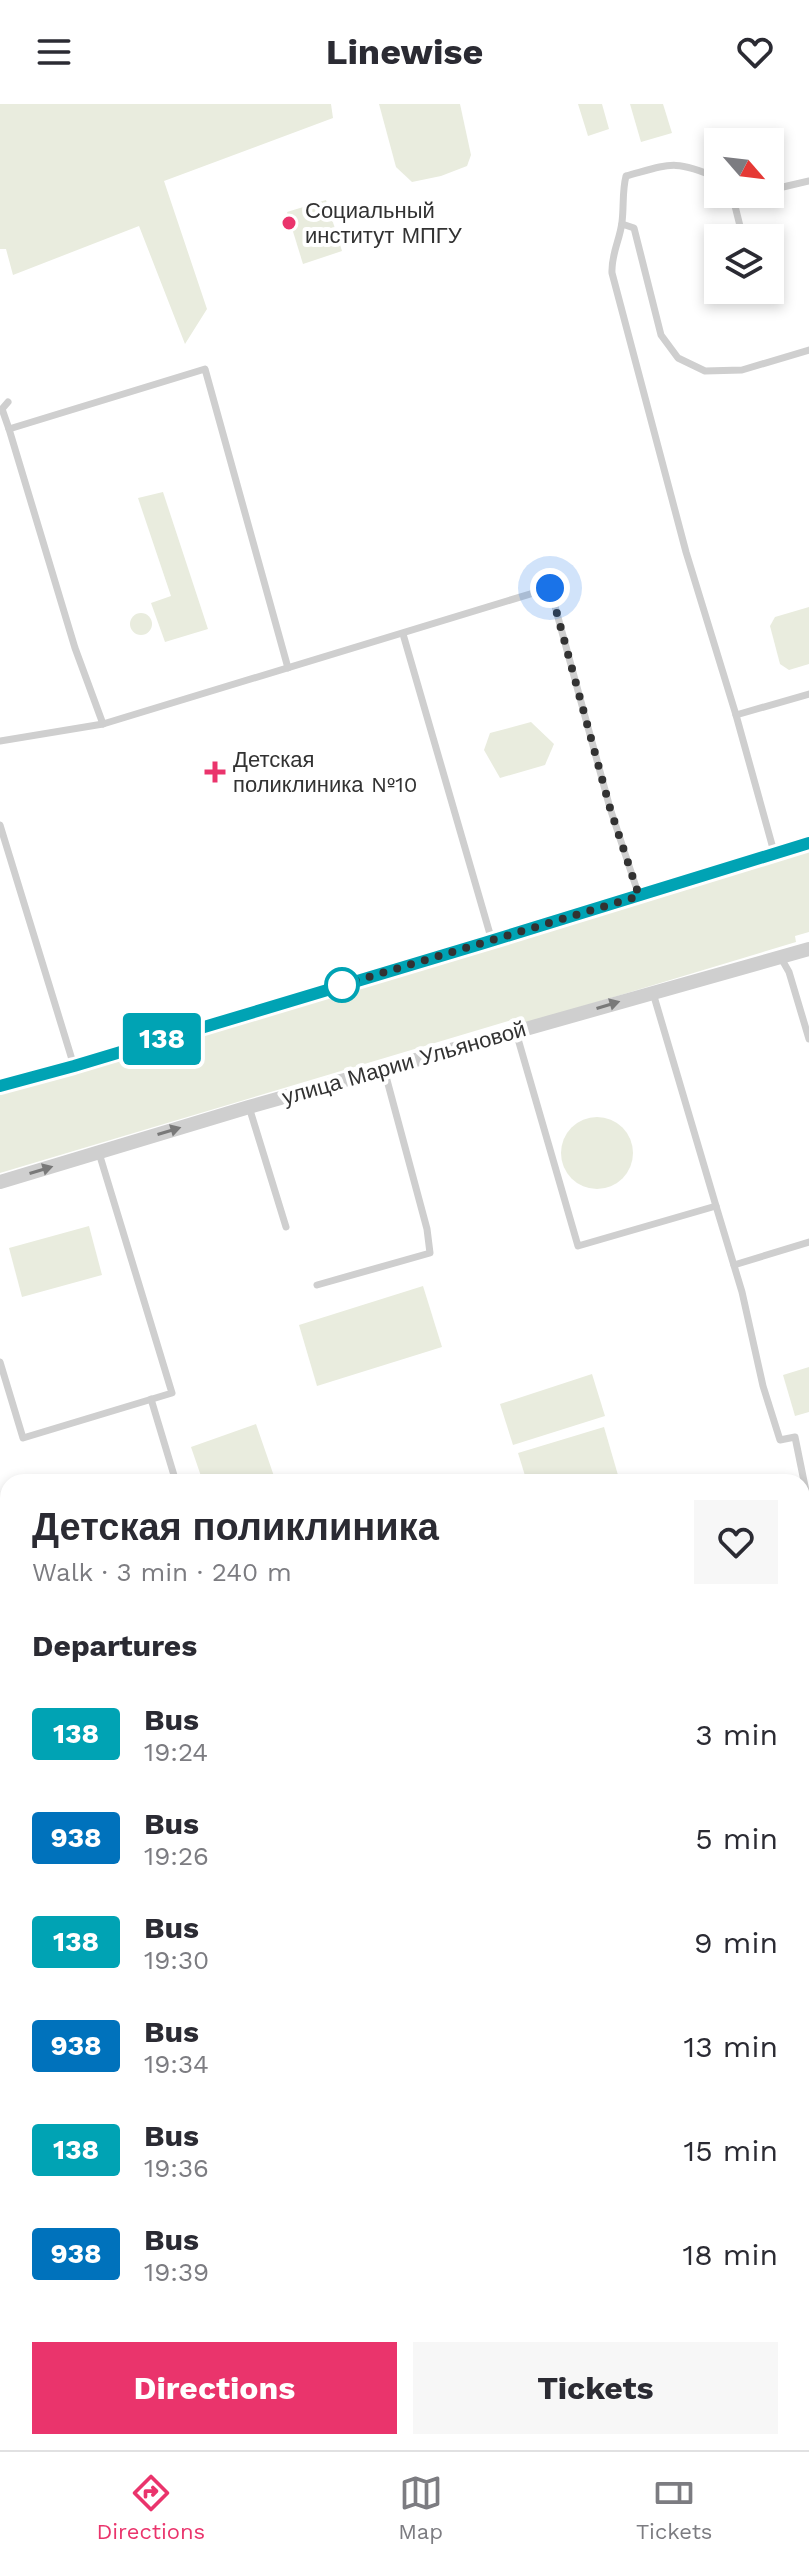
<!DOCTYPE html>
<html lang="en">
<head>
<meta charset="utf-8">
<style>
	body { margin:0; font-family:"Work Sans",sans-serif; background:#f7f7f7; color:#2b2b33; height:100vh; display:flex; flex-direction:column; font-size:30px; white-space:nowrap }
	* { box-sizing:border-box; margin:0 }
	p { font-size:26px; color:#7c7c81 }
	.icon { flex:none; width:44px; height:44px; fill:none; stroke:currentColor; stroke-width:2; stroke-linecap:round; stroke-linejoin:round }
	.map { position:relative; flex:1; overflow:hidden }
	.sheet { position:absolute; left:0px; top:1370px; width:810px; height:976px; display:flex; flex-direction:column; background:#fff; border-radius:24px 24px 0 0; box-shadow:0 4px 12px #0003 }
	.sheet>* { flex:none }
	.badge { padding:0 16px; border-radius:6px; font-size:28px; line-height:52px }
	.needle { width:52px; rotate:118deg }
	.buttons { position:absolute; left:704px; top:24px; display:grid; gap:16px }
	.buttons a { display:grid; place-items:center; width:80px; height:80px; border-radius:0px; background:#fff; box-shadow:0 4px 12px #0003; font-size:40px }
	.you { position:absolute; width:40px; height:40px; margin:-20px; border:6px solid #fff; border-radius:50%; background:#1a73e8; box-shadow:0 0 0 12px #1a73e833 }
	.map>.badge { position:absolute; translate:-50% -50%; box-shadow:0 0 0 4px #fff }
	h2 { padding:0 32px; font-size:30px; line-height:72px }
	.round { display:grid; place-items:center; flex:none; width:84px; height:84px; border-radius:0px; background:#f7f7f7 }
	.headline { display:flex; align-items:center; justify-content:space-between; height:136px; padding:0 32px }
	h1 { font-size:38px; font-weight:700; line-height:60px }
	.cta { display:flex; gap:16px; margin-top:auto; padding:16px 32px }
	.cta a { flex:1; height:92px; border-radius:0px; background:#ea346c; color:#fff; font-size:32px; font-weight:700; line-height:92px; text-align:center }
	.cta a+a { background:#f7f7f7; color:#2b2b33 }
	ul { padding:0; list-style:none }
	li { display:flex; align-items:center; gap:24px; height:104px; padding:0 32px }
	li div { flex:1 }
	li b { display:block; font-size:30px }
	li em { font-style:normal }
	li .badge { min-width:88px; font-weight:700; text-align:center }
	header { display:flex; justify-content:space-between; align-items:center; height:104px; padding:0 32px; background:#fff; font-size:36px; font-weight:700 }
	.tab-bar { display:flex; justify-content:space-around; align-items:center; height:112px; border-top:2px solid #e1e1e2; background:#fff; font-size:22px; color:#7c7c81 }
	.tab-bar a { display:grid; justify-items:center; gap:4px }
	.tab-bar .active { color:#ea346c }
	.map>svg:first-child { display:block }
	.green { fill:#e9ecde }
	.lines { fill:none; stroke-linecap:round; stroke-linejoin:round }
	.service { stroke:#cfcfcf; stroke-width:7 }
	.minor { stroke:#cfcfcf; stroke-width:14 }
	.tertiary { stroke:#cfcfcf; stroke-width:18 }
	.oneway { fill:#797979 }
	.line-casing { stroke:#fff; stroke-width:18 }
	.line { stroke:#00a3b4; stroke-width:12 }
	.walk { stroke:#323232; stroke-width:8; stroke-dasharray:0 14.4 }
	.poi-dot { fill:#ea346c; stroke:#fff; stroke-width:3 }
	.stop-dot { fill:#fff; stroke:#00a3b4; stroke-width:4 }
	.labels { text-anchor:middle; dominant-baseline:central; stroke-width:8; stroke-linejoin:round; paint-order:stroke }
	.poi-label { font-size:22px; fill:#323232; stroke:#fff; text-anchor:start }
	.street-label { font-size:22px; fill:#323232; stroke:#fff }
</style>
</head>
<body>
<header><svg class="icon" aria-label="menu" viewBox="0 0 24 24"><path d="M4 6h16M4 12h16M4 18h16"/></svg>Linewise<svg class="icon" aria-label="heart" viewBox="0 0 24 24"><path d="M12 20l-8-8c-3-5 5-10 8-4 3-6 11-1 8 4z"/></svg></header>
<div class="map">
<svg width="809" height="2346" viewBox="0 0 809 2346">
	<rect width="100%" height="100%" fill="#fff"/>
	<g class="green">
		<polygon points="0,0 331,0 333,14 164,77 207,205 185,240 139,122 13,171 6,145 0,145"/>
		<polygon points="379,0 460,0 471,51 467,62 441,72 412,78 396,63"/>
		<polygon points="578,0 602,0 609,25 588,32"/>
		<polygon points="630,0 663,0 672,29 641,38"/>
		<polygon points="326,96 342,147 303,160 287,108"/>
		<polygon points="163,388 208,525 165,538 151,499 171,492 138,394"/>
		<polygon points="809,503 809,560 789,566 780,560 770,522 775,513"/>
		<circle cx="141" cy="520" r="11"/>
		<polygon points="531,618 554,640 545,661 500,674 484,646 490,629"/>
		<polygon points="809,746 809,828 795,832 796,838 521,921 518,914 0,1069 0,986"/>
		<circle cx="597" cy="1049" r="36"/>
		<polygon points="89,1122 102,1171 22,1193 9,1144"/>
		<polygon points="423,1182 442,1243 317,1282 299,1221"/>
		<polygon points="809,1263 809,1308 795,1312 783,1271"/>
		<polygon points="592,1270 605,1312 513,1341 500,1300"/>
		<polygon points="256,1320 276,1378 203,1378 191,1343"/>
		<polygon points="604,1323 620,1378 527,1378 518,1349"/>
		<polygon points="8,1401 8,1571 0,1573 0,1404"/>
		<polygon points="809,1672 809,1750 802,1751 802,1674"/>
		<polygon points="8,1909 8,1989 0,1992 0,1911"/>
	</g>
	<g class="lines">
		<g class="service">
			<path d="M718 74C674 55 670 60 626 72 622 88 624 102 622 118 620 136 611 150 612 169L686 448 736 611 774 748"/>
			<polyline points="770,79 783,83 809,77"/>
			<polyline points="732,90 743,134"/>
			<polyline points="622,120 634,124 661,231 678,254 705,267 742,266 809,246"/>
			<polyline points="8,298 2,305 9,325"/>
			<polyline points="403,530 492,837"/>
			<polyline points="736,611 809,590"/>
			<polyline points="103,620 75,544 9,325 205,265 288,564"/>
			<polyline points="0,637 103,620 550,484 610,704 639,792"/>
			<polyline points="0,721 74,962"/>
			<polyline points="781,854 789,868 809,935"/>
			<polyline points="516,928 578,1142 716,1102 653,889"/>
			<polyline points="249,1003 286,1123"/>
			<polyline points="716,1102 742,1188 763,1282 780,1336 795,1333 808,1397"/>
			<polyline points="734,1161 809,1138"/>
			<polyline points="317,1181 430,1149 427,1125 384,965"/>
			<polyline points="0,1258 23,1334 172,1289 99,1049"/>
			<polyline points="151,1295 176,1378"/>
			<polyline points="802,2003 809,2026"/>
			<polyline points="0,2129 8,2155"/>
			<polyline points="0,2336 8,2336"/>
			<polyline points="12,2338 17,2341 20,2346"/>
			<polyline points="56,2338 59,2346"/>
			<polyline points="319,2338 321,2346"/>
			<polyline points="556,2338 558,2346"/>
		</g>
		<g class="minor">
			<polyline points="0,982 74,962 484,839 809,739"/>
			<polyline points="0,1078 249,1003 809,845"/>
		</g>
		<g class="tertiary">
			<polyline points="802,1668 809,1666"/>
			<polyline points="802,1759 809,1757"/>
			<polyline points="0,1904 8,1901"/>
			<polyline points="0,2004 8,2002"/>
		</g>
	</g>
	<defs><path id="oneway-solid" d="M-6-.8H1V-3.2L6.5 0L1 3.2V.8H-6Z" transform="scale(2)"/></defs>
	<g class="oneway">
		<use href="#oneway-solid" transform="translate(608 901) rotate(-17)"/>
		<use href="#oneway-solid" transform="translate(169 1027) rotate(-17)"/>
		<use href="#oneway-solid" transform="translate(41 1066) rotate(-17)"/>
	</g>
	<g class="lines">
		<g class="line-casing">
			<polyline id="line" points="0,982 74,962 484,839 809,739"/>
		</g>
		<use href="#line" class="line"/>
		<polyline class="walk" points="342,881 639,792 610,704 550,484"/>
	</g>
	<g class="poi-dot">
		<circle cx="289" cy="119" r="8"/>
		<path d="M211 656h8v8h8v8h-8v8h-8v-8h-8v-8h8z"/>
	</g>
	<circle class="stop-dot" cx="342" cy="881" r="16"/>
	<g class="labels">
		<g class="poi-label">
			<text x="305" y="106">Социальный<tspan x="305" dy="25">институт МПГУ</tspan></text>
			<text x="233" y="655">Детская<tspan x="233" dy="25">поликлиника №10</tspan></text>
		</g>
		<g class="street-label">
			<text transform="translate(404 959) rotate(-16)">улица Марии Ульяновой</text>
		</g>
	</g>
</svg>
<div class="buttons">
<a><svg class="needle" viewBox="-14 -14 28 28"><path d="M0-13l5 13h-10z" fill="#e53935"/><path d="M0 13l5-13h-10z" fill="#7c7c81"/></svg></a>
<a><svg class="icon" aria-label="layers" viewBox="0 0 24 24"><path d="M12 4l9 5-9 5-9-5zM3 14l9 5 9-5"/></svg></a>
</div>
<div class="you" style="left:550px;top:484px"></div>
<b class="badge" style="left:162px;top:935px;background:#00a3b4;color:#fff">138</b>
<section class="sheet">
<div class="headline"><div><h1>Детская поликлиника</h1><p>Walk · 3 min · 240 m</p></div><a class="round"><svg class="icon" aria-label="heart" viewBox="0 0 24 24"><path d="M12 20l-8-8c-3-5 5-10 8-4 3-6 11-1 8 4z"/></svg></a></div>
<h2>Departures</h2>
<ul>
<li><span class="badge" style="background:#00a3b4;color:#fff">138</span><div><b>Bus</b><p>19:24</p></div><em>3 min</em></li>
<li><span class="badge" style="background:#0072bc;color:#fff">938</span><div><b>Bus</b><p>19:26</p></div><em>5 min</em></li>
<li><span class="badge" style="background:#00a3b4;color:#fff">138</span><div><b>Bus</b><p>19:30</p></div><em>9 min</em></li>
<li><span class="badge" style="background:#0072bc;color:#fff">938</span><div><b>Bus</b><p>19:34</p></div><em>13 min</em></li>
<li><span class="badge" style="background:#00a3b4;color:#fff">138</span><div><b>Bus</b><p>19:36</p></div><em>15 min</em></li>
<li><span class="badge" style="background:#0072bc;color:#fff">938</span><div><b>Bus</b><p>19:39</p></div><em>18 min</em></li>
</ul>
<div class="cta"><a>Directions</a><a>Tickets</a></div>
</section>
</div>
<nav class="tab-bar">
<a class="active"><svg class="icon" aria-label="directions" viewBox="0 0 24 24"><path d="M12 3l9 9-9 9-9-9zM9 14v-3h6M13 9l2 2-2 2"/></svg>Directions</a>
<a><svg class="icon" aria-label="map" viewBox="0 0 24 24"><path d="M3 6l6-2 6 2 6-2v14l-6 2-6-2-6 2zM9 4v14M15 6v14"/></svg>Map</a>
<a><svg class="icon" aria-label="tickets" viewBox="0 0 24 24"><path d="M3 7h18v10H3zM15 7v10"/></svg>Tickets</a>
</nav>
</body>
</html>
